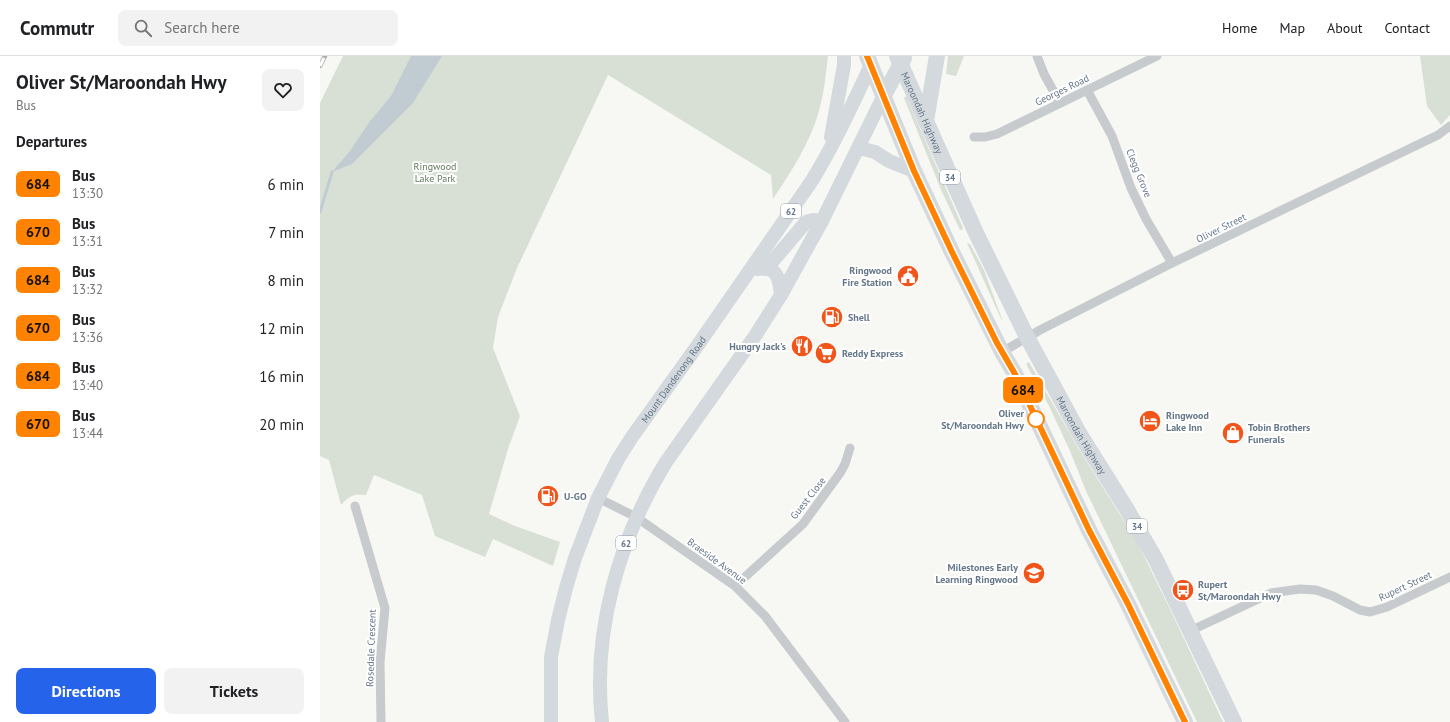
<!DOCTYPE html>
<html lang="en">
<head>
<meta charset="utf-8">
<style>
	body { margin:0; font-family:"PT Sans",sans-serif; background:#f2f2f2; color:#202124; height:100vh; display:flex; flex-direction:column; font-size:15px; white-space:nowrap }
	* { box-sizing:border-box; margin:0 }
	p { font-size:13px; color:#757577 }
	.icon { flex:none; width:22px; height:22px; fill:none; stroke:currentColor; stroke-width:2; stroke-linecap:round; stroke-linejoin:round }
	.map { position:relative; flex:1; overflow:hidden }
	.sheet { display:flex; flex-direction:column; background:#fff; width:320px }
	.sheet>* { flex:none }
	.badge { padding:0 8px; border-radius:6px; font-size:14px; line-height:26px }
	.map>.badge { position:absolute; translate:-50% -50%; box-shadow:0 0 0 2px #fff }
	h2 { padding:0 16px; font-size:15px; line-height:36px }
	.round { display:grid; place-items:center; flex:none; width:42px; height:42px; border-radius:8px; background:#f2f2f2 }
	.summary { display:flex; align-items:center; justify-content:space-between; height:68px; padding:0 16px }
	h1 { font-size:19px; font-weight:800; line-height:30px }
	.primary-button { display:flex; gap:8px; margin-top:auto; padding:8px 16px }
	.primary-button a { flex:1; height:46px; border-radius:8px; background:#2563eb; color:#fff; font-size:16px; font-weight:800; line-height:46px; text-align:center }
	.primary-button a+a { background:#f2f2f2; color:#202124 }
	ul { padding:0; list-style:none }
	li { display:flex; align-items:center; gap:12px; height:48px; padding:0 16px }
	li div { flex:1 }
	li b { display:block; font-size:15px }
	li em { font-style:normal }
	li .badge { min-width:44px; font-weight:700; text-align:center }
	header { display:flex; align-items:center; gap:24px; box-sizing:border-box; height:56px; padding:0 20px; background:#fff; border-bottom:1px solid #e0e0e0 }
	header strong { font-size:19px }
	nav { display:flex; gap:22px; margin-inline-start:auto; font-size:14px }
	.search { width:280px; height:36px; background:#f2f2f2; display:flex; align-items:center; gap:10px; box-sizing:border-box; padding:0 14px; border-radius:8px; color:#757577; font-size:15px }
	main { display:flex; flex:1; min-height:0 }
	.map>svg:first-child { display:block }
	.green { fill:#d8e0d5 }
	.water { fill:#c1ccd2 }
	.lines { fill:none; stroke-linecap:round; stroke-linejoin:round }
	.stream { stroke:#c1ccd2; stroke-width:3 }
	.street { stroke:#c7cbce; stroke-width:9 }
	.primary { stroke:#d4d9dd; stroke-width:14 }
	.highway { stroke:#d4d9dd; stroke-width:16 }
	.rail-casing { stroke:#a7adb3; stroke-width:4.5 }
	.rail { stroke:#fff; stroke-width:3; stroke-dasharray:9; stroke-linecap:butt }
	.line-casing { stroke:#fff; stroke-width:9 }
	.line { stroke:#ff8200; stroke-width:6 }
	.stop-dot { fill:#fff; stroke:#ff8200; stroke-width:2 }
	.labels { text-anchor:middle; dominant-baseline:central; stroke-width:4; stroke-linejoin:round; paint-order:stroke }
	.shield { fill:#fff; stroke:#929fab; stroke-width:1 }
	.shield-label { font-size:9px; font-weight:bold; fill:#647687 }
	.street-label { font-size:10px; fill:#647687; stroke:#fff }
	.park-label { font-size:10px; fill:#64795f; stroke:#fff }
	.poi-label { font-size:10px; font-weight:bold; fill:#647687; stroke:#fff; text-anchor:start }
	.stop-label { font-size:10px; font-weight:bold; fill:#647687; stroke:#fff; text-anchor:end }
</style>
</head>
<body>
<header>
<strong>Commutr</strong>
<div class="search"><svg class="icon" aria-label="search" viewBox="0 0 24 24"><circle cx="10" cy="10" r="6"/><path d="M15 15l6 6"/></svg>Search here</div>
<nav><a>Home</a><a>Map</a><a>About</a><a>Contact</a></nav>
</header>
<main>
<section class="sheet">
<div class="summary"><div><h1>Oliver St/Maroondah Hwy</h1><p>Bus</p></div><a class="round"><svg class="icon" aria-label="heart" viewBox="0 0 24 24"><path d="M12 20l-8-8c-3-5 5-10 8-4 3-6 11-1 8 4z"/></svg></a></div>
<h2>Departures</h2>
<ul>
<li><span class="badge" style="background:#ff8200;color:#111">684</span><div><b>Bus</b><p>13:30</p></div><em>6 min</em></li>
<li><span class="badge" style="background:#ff8200;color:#111">670</span><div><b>Bus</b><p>13:31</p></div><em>7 min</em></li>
<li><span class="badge" style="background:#ff8200;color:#111">684</span><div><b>Bus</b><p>13:32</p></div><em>8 min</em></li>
<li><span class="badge" style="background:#ff8200;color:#111">670</span><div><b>Bus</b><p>13:36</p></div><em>12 min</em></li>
<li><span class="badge" style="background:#ff8200;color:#111">684</span><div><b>Bus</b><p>13:40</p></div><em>16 min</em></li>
<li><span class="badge" style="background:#ff8200;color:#111">670</span><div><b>Bus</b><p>13:44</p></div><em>20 min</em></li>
</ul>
<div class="primary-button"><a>Directions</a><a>Tickets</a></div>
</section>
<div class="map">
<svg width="1130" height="666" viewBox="0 0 1130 666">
	<rect width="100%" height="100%" fill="#f7f7f4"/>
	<g class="green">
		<path d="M23 0H508C506 18 504 37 499 55 490 87 471 116 453 143L451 119 288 19 197 212 178 261 173 292 200 360 188 393 169 458 195 470 240 486 233 510 173 483 165 501 115 480 102 439 54 419 46 439C33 437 29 440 21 449L9 404 0 400V47Z"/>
		<polygon points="628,0 644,0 636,20 626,18"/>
		<polygon points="1100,0 1130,0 1130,59 1121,69 1107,50"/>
		<polygon points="586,40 643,172 642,174 640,174 622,136 584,42"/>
		<polygon points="647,187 650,188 664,214 682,263 682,265"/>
		<polygon points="709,306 754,385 817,486 850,553 903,666 877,666 766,435 750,395 730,352 706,308"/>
	</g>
	<polygon class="water" points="91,0 122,0 93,47 32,108 12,116 30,95 50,65 71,40"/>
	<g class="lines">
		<polyline class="stream" points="0,156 12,116"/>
		<g class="street">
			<polyline points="717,0 724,18 740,47"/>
			<polyline points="767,34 792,80 811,132 826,163 852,207"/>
			<polyline points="654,81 665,81 677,78 837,0"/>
			<polyline points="682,296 720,274 852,207 1118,79 1130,70"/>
			<polyline points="278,442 316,461 415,530 445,560 525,666"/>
			<polyline points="35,450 65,552 60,606 61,666"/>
			<polyline points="415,530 483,468 520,417 525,408 530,392"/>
			<polyline points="870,575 951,537 980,533 996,534 1013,540 1040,554 1050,556 1067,551 1130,521"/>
		</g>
		<g class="primary">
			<polyline points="511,81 524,9 524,0"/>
			<polyline points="539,92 555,96 569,105 594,115"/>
			<path d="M437 213C458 210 459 222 461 239"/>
			<polyline points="446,213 486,166 493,164 502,165"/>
			<path id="s1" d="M231 666V601L238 564 246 532 255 502 278 442 298 403 312 381 380 286 491 126C514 89 532 49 551 9"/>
			<path d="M282 666C272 575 299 483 346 406L435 280 461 239 502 165 564 39"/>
		</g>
		<g class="highway">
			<polyline points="547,0 594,115 632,196 682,296 695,318 769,474 808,548 865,666"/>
			<path id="s2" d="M577 0 656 177 707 281 759 377 806 452 836 504 914 666"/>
			<polyline points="564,39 584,2"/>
			<polyline points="606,65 617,0"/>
		</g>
		<g class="rail-casing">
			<polyline id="rail" points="0,10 5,0"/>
		</g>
		<use href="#rail" class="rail"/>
	</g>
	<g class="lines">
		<g class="line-casing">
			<polyline id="line" points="547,0 594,115 632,196 677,287 695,318 769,474 808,548 865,666"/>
		</g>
		<use href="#line" class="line"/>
	</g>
	<defs>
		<g id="civic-disc" transform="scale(1.15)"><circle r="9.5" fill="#f1551a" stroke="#fff"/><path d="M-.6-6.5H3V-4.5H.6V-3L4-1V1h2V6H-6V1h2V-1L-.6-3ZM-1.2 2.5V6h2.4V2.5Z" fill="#fff"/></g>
		<g id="fuel-disc" transform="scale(1.15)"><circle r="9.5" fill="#f1551a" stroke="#fff"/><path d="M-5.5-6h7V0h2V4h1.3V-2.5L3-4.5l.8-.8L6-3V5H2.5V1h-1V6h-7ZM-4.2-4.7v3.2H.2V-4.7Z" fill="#fff"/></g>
		<g id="restaurant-disc" transform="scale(1.15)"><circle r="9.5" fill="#f1551a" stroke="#fff"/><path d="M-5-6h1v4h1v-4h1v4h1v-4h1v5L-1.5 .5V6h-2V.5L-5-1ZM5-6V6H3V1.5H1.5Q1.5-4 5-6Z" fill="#fff"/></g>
		<g id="supermarket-disc" transform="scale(1.15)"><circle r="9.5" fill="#f1551a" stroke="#fff"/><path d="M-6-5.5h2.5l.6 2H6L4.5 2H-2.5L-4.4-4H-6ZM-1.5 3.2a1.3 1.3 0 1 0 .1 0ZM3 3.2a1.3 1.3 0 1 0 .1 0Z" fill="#fff"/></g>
		<g id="hotel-disc" transform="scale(1.15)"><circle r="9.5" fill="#f1551a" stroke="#fff"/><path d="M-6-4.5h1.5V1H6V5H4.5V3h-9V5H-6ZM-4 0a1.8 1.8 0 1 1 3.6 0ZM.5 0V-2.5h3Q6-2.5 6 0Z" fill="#fff"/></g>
		<g id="shop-disc" transform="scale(1.15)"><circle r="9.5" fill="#f1551a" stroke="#fff"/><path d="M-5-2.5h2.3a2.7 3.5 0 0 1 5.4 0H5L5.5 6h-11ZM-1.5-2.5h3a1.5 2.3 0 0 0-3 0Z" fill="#fff"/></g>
		<g id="school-disc" transform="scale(1.15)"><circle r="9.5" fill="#f1551a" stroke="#fff"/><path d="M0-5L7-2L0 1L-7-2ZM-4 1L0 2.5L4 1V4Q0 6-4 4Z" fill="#fff"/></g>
		<g id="bus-disc" transform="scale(1.15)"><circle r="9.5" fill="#f1551a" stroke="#fff"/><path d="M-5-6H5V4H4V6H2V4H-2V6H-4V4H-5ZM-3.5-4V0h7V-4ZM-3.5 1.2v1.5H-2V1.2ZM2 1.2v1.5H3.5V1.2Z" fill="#fff"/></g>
	</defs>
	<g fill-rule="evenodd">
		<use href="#civic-disc" x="588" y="220"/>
		<use href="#fuel-disc" x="512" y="261"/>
		<use href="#restaurant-disc" x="482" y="290"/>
		<use href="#supermarket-disc" x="506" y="297"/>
		<use href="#hotel-disc" x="830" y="365"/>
		<use href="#shop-disc" x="913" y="377"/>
		<use href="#fuel-disc" x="228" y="440"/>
		<use href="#school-disc" x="714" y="517"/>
		<use href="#bus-disc" x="863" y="534"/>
	</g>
	<circle class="stop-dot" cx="716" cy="363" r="8"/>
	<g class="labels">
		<g class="shield">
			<rect x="620" y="114" width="20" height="14" rx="3"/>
			<rect x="461" y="148" width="20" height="14" rx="3"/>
			<rect x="807" y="463" width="20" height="14" rx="3"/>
			<rect x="296" y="480" width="20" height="14" rx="3"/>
		</g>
		<g class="shield-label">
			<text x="630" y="121">34</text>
			<text x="471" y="155">62</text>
			<text x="817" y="470">34</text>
			<text x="306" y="487">62</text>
		</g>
		<g class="street-label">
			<text transform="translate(742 34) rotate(-26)">Georges Road</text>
			<text stroke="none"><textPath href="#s2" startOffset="62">Maroondah Highway</textPath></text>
			<text transform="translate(819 117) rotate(68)">Clegg Grove</text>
			<text transform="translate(901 172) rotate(-26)">Oliver Street</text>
			<text stroke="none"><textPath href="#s1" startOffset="372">Mount Dandenong Road</textPath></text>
			<text stroke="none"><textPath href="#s2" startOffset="422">Maroondah Highway</textPath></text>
			<text transform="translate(488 442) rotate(-52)">Guest Close</text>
			<text transform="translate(397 505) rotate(36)">Braeside Avenue</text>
			<text transform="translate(1085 530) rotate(-25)">Rupert Street</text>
			<text transform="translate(51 592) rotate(-88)">Rosedale Crescent</text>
		</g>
		<g class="park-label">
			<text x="115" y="110">Ringwood<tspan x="115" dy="12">Lake Park</tspan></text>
		</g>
		<g class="poi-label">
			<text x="572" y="214" text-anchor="end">Ringwood<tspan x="572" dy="12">Fire Station</tspan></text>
			<text x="528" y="261">Shell</text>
			<text x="466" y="290" text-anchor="end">Hungry Jack's</text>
			<text x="522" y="297">Reddy Express</text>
			<text x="846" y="359">Ringwood<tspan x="846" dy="12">Lake Inn</tspan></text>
			<text x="928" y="371">Tobin Brothers<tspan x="928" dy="12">Funerals</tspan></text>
			<text x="244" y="440">U-GO</text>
			<text x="698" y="511" text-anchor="end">Milestones Early<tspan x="698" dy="12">Learning Ringwood</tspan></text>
			<text x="878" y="528">Rupert<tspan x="878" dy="12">St/Maroondah Hwy</tspan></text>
		</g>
		<g class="stop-label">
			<text x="704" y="357">Oliver<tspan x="704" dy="12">St/Maroondah Hwy</tspan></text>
		</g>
	</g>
</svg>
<b class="badge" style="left:703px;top:334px;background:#ff8200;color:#111">684</b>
</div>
</main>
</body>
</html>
